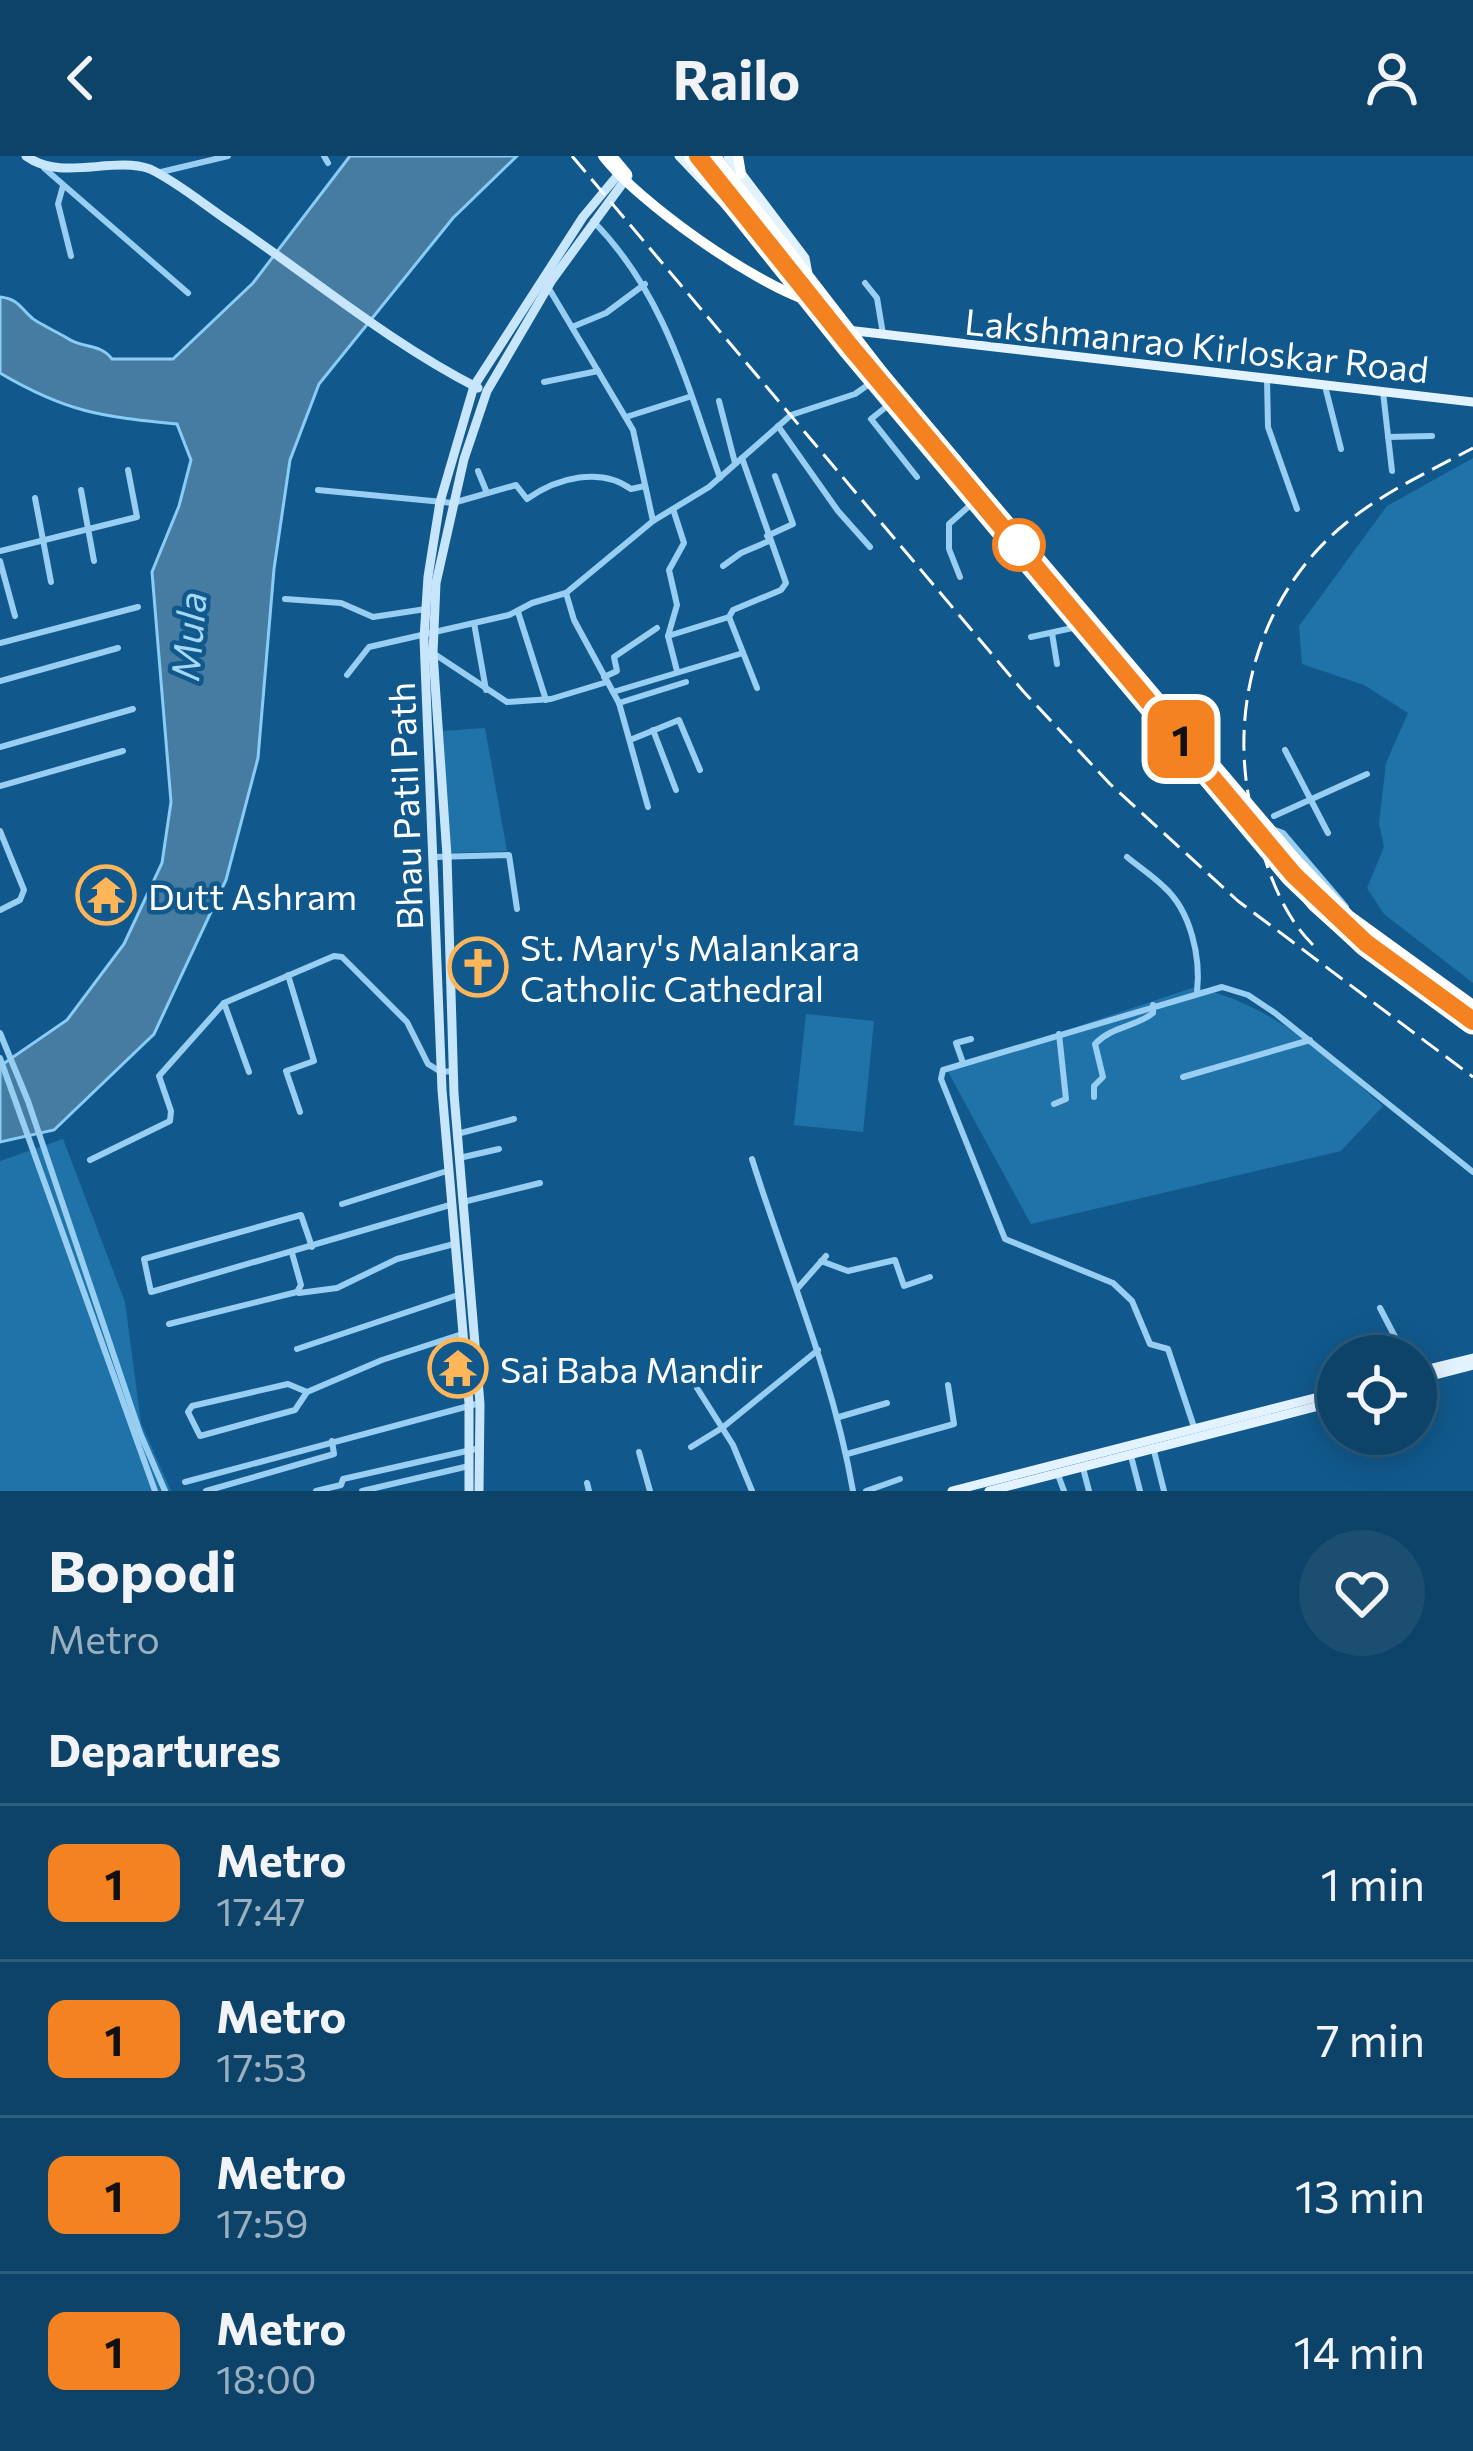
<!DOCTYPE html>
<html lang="en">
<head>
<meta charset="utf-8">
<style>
	body { margin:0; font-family:Commissioner,sans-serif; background:#1b4e71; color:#f1f3f6; height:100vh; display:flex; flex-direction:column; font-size:45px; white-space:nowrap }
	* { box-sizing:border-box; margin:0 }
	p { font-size:39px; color:#9ab0c0 }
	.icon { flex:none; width:66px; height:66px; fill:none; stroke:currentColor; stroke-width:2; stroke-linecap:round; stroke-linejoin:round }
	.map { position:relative; height:1335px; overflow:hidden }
	.drawer { display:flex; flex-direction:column; background:#0d4369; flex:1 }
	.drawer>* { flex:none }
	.badge { padding:0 24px; border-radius:18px; font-size:42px; line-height:78px }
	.fabs { position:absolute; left:1317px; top:1179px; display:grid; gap:24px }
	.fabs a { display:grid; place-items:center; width:120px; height:120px; border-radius:50%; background:#0d4369; box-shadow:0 6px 30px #0003,0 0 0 3px #2d5c7d; font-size:60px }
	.map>.badge { position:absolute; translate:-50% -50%; box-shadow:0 0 0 6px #fff }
	h2 { padding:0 48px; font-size:45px; line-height:108px }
	.round { display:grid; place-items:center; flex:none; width:126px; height:126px; border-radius:63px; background:#1b4e71 }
	.head { display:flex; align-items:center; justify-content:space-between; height:204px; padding:0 48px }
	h1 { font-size:57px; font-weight:700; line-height:90px }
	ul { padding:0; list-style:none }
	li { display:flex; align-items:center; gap:36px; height:156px; padding:0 48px; border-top:3px solid #2d5c7d }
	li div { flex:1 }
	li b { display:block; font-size:45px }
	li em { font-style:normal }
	li .badge { min-width:132px; font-weight:700; text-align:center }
	header { display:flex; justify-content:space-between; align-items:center; height:156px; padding:0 48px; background:#0d4369; font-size:54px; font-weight:700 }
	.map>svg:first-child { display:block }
	.green { fill:#1f73a9 }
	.water { fill:#467ca1; stroke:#89ccf5; stroke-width:3 }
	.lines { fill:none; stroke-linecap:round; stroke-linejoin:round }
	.street { stroke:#98cef2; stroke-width:6 }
	.secondary { stroke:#c7e6fc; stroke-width:9 }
	.primary { stroke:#e3f2ff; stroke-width:9 }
	.highway { stroke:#fff; stroke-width:10 }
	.rail { stroke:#fff; stroke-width:3; stroke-dasharray:21 9; stroke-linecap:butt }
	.line-casing { stroke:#fff; stroke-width:27 }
	.line { stroke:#f58220; stroke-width:18 }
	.stop-dot { fill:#fff; stroke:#f58220; stroke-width:6 }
	.labels { text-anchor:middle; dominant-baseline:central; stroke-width:9; stroke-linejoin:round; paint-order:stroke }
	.street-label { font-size:36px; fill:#fff; stroke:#11598c }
	.poi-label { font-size:36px; fill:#fff; stroke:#11598c; text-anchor:start }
	.water-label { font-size:39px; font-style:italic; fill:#a4d8f9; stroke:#11598c }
</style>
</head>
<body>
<header><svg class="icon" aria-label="back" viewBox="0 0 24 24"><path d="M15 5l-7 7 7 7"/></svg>Railo<svg class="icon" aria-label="person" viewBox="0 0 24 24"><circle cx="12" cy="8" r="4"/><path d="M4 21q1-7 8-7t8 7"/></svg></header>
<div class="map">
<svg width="1473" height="1335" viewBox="0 0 1473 1335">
	<rect width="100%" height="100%" fill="#11598c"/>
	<g class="green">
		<polygon points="1473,302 1473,827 1384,758 1367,732 1384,691 1379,667 1386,607 1408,557 1364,529 1302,508 1299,470 1387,350"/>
		<polygon points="485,572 507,695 450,697 443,575"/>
		<path d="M1195 831C1275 850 1323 897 1383 950L1341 995 1031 1068 947 914Z"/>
		<polygon points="806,858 874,865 863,976 794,969"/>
		<polygon points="63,983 125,1146 141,1267 171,1335 0,1335 0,1005"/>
	</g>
	<path class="water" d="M350 0H517L453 62 319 228 290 304 274 413 258 602 226 724 154 878 54 974 0 986V910L67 864 124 788 162 707 171 646 152 416 179 350 191 304 177 268C102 261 66 256 0 217V141C19 143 20 152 32 162 36 166 59 177 67 182 83 193 100 187 112 203H173L253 127Z"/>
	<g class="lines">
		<g class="street">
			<polyline points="324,0 328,7"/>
			<polyline points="44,12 188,137"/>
			<polyline points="161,16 228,0"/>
			<polyline points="63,30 58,48 71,100"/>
			<path d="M593 65C665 138 687 229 720 322"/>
			<polyline points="865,127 877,142 883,178"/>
			<polyline points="548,131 633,274 653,365"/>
			<polyline points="572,171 606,157 645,128"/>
			<polyline points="1267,223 1268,271 1297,353"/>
			<polyline points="544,226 598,215"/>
			<polyline points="1325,230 1341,293"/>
			<polyline points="1383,236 1392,315"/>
			<polyline points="719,245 735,307"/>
			<polyline points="891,247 871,263 917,321"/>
			<polyline points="626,261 689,241"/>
			<polyline points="778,270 838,355 870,391"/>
			<polyline points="1388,281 1432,280"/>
			<polyline points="478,315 487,337"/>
			<polyline points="81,334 94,405"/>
			<path d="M318 334 453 347 516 329 527 343C558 321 601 311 631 333L645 330"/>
			<polyline points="35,342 51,426"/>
			<polyline points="673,353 684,387 669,414 677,449 668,480 677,515"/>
			<polyline points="767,380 793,368 775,320"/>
			<polyline points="0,395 137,361 128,314"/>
			<polyline points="0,405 15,460"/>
			<polyline points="723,410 741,397 769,385"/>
			<polyline points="960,421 949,393 949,368 976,344"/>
			<polyline points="566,437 574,464 619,547 648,651"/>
			<polyline points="285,443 341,447 373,461 426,453"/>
			<polyline points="518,456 546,544"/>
			<polyline points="729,461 733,454 781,434 786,427 742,302"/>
			<polyline points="474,467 486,534"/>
			<polyline points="1052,477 1057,508"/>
			<polyline points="668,480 729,461 757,532"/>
			<polyline points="1031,481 1077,471"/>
			<polyline points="0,487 138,451"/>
			<polyline points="433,497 507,546 551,543 607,526"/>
			<polyline points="347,519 369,491 509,459 532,447 566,437 653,365 709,331 791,259 855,238 875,224"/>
			<polyline points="604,521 617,515 614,501 657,472"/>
			<polyline points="0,525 118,492"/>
			<polyline points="613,536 743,497"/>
			<polyline points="619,547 686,526"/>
			<polyline points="653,574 676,634"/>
			<polyline points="630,584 679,564 700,614"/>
			<polyline points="0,591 133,553"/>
			<polyline points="1285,594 1328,677"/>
			<polyline points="0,630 123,595"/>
			<polyline points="1274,660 1367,618"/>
			<polyline points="1275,674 1283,677 1346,751"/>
			<polyline points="0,675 24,734 20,744 0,754"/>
			<polyline points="434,701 509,699 517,753"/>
			<path d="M1127 701C1139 711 1153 720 1164 731 1191 755 1201 802 1197 836"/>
			<polyline points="288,819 314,905 286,915 300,956"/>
			<polyline points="224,847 249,916"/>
			<polyline points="0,877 28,945 140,1277 165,1335"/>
			<polyline points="0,902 155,1335"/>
			<polyline points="963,907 956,887 971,883"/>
			<polyline points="1183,921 1310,884"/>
			<path d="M1094 941V930L1103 921 1095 888C1112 870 1136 871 1153 857V849"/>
			<polyline points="1054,948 1066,943 1059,878"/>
			<polyline points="457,978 514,963"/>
			<polyline points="459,1002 499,993"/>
			<path d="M752 1003C787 1114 833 1220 853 1335"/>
			<polyline points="90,1004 170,965 171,955 159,920 224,847 334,800 342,801 407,866 428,908 441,916 453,915"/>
			<polyline points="463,1046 540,1027"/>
			<polyline points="342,1048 447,1015"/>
			<polyline points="312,1091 301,1059 144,1103 151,1136 450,1049"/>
			<polyline points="821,1105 848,1115 895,1104 904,1130 930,1121"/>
			<polyline points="797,1133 826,1100"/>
			<polyline points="299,1137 337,1132 397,1103 454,1088"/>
			<polyline points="1380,1152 1405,1200"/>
			<polyline points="169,1168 297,1136 301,1129 292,1097"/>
			<polyline points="297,1193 458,1139"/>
			<polyline points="697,1232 733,1289 752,1335"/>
			<polyline points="307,1236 295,1254 200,1280 188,1256 192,1250 288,1228 307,1236 382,1204 462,1178"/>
			<polyline points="839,1261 887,1247"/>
			<polyline points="1194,1271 1168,1193 1150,1188 1132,1145 1113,1127 1005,1083 941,923 943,914 1222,831 1248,839 1275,857 1473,1016"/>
			<polyline points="691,1291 722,1272 818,1194"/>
			<polyline points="1153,1291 1164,1335"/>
			<polyline points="639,1296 650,1335"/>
			<polyline points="847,1298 954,1268 948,1229"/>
			<polyline points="1131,1300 1140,1335"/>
			<polyline points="1083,1312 1089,1335"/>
			<polyline points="1057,1316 1064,1335"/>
			<polyline points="185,1326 480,1247"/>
			<polyline points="587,1327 589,1335"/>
			<polyline points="206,1335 334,1298 332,1285"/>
			<polyline points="316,1335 341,1329 343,1323 480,1292"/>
			<polyline points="362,1335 469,1310"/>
			<polyline points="866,1335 900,1323"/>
		</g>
		<g class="secondary">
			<path d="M26 0C62 26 111 0 150 13 177 26 202 47 227 64 310 120 388 186 478 232"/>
			<polyline points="469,1335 469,1247 442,934 424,482 428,421 440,346 474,230 583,61 622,14"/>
			<polyline points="479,1335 480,1248 454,938 447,700 433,497 436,427 464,303 487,235 552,124 628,20"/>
		</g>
		<g class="primary">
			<polyline points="679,0 734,58"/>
			<polyline points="728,0 805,102 808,118"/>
			<polyline points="847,174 1473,246"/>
			<polyline points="1416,1216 1473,1202"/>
			<polyline points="1416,1224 1473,1209"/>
			<polyline points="952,1335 1338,1236"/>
			<polyline points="989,1335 1338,1245"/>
		</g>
		<g class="highway">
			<path d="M603 0C639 47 752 126 809 145"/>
			<polyline points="612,0 627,18"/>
			<polyline points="692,0 779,109 1313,750 1352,785 1473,871"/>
			<polyline points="716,0 893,229 1295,702 1349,759 1473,849"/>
			<polyline points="738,0 741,18"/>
		</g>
		<g class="rail">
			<polyline points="572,0 1023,535 1110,628 1238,745 1473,921"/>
			<polyline points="698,0 971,332"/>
			<polyline points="1066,445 1321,747 1366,787 1473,865"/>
			<path d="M1313 789C1278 754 1264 704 1252 657 1227 552 1260 437 1346 367 1384 336 1430 315 1473 292"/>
		</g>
	</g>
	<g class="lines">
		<g class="line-casing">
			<polyline id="line" points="698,0 850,190 1294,719 1366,787 1473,865"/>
		</g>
		<use href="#line" class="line"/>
	</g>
	<defs>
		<g id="temple-ring" transform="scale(3)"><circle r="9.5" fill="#11598c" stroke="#ffb659" stroke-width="1.5"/><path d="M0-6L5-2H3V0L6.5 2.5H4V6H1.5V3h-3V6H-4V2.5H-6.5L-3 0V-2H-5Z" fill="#ffb659"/></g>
		<g id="church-ring" transform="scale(3)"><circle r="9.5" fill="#11598c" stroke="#ffb659" stroke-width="1.5"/><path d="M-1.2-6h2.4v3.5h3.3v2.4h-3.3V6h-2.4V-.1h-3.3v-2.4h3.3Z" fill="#ffb659"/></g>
	</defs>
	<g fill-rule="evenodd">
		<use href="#temple-ring" x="106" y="739"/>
		<use href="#church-ring" x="478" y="811"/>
		<use href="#temple-ring" x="458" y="1212"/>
	</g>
	<circle class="stop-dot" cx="1019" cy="389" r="24"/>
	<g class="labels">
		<g class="street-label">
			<text transform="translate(1197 188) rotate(6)">Lakshmanrao Kirloskar Road</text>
			<text transform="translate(404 650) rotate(-92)">Bhau Patil Path</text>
		</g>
		<g class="poi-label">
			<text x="148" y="739">Dutt Ashram</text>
			<text x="520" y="790">St. Mary's Malankara<tspan x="520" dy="41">Catholic Cathedral</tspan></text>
			<text x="500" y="1212">Sai Baba Mandir</text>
		</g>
		<g class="water-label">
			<text transform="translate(187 480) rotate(-85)">Mula</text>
		</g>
	</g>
</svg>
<div class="fabs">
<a><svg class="icon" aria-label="locate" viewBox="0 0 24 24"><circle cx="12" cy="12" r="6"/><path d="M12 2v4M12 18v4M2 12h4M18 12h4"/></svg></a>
</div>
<b class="badge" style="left:1181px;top:583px;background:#f58220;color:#111">1</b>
</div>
<section class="drawer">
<div class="head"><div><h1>Bopodi</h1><p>Metro</p></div><a class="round"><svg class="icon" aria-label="heart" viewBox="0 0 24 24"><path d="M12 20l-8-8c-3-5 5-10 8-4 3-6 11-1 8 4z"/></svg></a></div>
<h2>Departures</h2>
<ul>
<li><span class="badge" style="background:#f58220;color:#111">1</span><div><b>Metro</b><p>17:47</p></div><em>1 min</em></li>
<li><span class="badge" style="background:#f58220;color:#111">1</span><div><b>Metro</b><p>17:53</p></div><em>7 min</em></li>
<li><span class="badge" style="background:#f58220;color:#111">1</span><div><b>Metro</b><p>17:59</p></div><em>13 min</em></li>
<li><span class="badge" style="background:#f58220;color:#111">1</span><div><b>Metro</b><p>18:00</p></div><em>14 min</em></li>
</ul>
</section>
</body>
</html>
